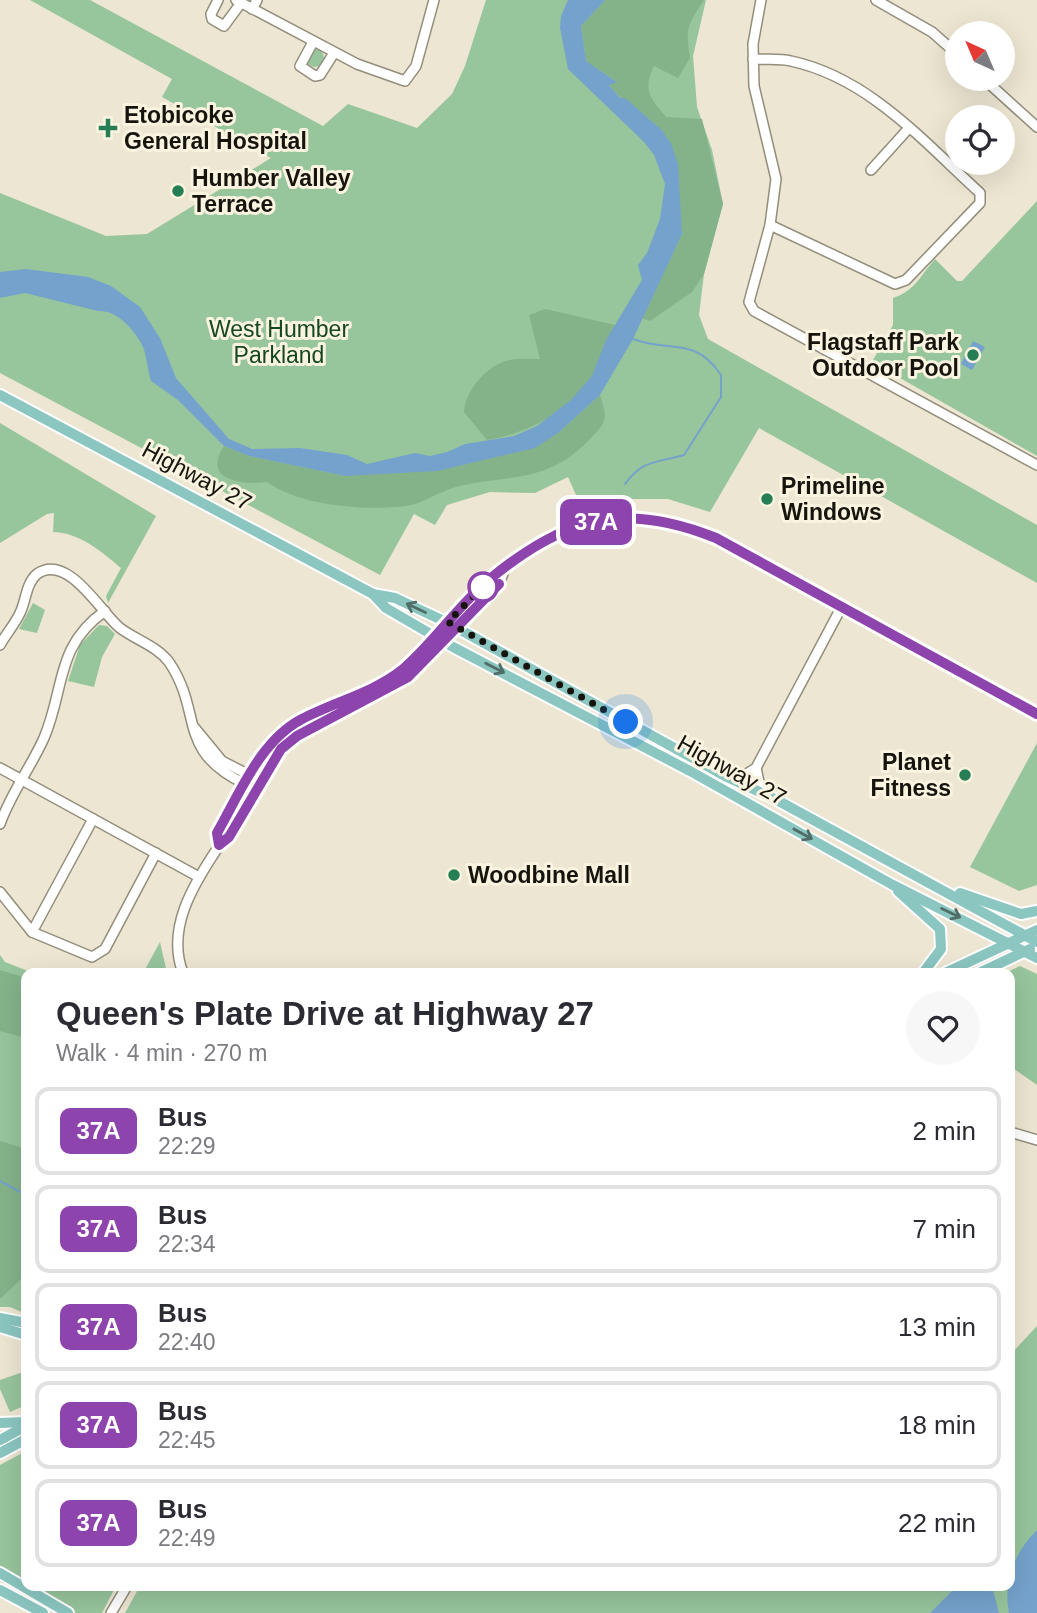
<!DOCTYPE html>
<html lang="en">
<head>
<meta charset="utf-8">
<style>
	body { margin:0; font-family:Helvetica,sans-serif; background:#f7f7f7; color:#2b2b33; height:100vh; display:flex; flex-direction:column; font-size:26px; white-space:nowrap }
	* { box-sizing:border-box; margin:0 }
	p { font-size:23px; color:#7c7c81 }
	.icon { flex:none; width:38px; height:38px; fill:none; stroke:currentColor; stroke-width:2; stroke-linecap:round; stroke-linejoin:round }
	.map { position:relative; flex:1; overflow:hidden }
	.panel { position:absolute; left:21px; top:968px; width:994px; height:623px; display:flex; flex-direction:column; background:#fff; border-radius:14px; box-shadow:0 7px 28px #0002 }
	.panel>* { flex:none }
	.badge { padding:0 14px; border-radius:10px; font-size:24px; line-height:46px }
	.needle { width:46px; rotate:316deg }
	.buttons { position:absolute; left:945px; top:21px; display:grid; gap:14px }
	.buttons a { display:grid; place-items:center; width:70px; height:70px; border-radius:50%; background:#fff; box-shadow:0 7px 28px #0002; font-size:35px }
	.you { position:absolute; width:35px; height:35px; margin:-18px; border:5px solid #fff; border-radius:50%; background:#1a73e8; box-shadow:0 0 0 10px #1a73e833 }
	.map>.badge { position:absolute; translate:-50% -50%; box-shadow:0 0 0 4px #fff }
	.round { display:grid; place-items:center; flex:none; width:74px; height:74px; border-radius:37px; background:#f7f7f7 }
	.overview { display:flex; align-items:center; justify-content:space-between; height:119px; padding:0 35px }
	h1 { font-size:33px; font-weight:800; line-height:52px }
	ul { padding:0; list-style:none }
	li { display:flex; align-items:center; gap:21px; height:88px; margin:0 14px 10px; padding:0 21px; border:4px solid #e1e1e2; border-radius:14px }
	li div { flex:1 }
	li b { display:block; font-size:26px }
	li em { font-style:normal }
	li .badge { min-width:77px; font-weight:700; text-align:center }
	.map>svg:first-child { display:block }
	.green { fill:#97c59c }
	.forest { fill:#84b389 }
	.water { fill:#75a2cc }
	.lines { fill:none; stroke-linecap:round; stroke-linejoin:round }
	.stream { stroke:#75a2cc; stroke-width:2 }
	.river { stroke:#75a2cc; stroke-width:12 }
	.minor-casing { stroke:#938e7b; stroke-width:12 }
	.major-casing { stroke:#fff; stroke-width:14 }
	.minor { stroke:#fff; stroke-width:9 }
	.major { stroke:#8bc6c1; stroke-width:10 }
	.oneway { stroke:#506d67 }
	.line-casing { stroke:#fff; stroke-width:16 }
	.line { stroke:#8e44ad; stroke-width:10 }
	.walk { stroke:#16140d; stroke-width:7; stroke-dasharray:0 12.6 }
	.poi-dot { fill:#257e54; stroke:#f9f3df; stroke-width:2.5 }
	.stop-dot { fill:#fff; stroke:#8e44ad; stroke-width:3.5 }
	.labels { text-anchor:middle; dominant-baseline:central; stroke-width:6; stroke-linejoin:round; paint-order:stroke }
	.poi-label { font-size:23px; font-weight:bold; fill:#16140d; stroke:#f9f3df; text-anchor:start }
	.park-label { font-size:23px; fill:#14481f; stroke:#f9f3df }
	.street-label { font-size:23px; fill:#16140d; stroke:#f9f3df }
</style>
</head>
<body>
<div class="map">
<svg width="1037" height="1613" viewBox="0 0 1037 1613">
	<rect width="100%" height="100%" fill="#ece6d2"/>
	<g class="green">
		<polygon points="30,0 90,0 323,126 348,104 417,128 452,94 465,66 486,0 706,0 693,56 697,107 712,150 723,204 704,274 699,315 708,339 1037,525 1037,583 759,428 710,512 668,499 623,499 580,504 568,477 535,493 490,492 447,505 435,525 414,514 380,575 0,373 0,193 106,236 147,234 271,158 162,97 172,79"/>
		<circle cx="315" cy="58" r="9"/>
		<path d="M1037 201V456L872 362 893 325V298C915 291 920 276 935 259L957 281H962Z"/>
		<path d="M0 423 156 516 108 603 106 596 121 568C102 552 79 532 53 532L54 513 47 514 0 543Z"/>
		<polygon points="33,603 45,610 37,633 19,629"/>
		<polygon points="99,625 107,626 115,634 102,657 94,687 68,681 80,645"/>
		<polygon points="1037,743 1037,885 1019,891 970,867"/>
		<polygon points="160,942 167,973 143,973"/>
		<polygon points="0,955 5,962 33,973 26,973 26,1314 10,1307 0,1307"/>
		<polygon points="1020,966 1037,974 1037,1085 1010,1066 1010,973 1005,973"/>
		<polygon points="1037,1326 1037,1613 125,1613 140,1586 1010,1586 1010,1355"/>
		<polygon points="26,1371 26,1405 10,1412 0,1389 0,1380"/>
		<polygon points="26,1451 26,1586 116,1586 102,1613 64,1613 0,1579 0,1465"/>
	</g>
	<g class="forest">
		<path d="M605 0H704C688 25 685 27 690 58L678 78 654 66C643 90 649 97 666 117L702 119 723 204 704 274 692 292 650 321 641 318 682 234 647 125 608 84 616 81 586 61 581 26Z"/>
		<path d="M545 309 615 325C606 341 603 360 593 376 568 412 529 433 487 440L464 412C465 392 485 367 506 361 516 358 530 359 540 359L529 315Z"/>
		<path d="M600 395C608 421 607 421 588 441 546 484 509 474 456 487 439 491 423 504 406 506 365 511 300 506 267 482 243 485 201 481 224 446L249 456 345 476 558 433Z"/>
		<polygon points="0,970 26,978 26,1038 0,1031"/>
		<polygon points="0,1141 26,1149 26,1220 21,1279 0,1299"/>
	</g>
	<g class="water">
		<path d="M568 0H605L581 26 586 61 617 82 609 85 642 123 659 127 671 143 678 164 682 234 633 339 600 395 558 433 535 448 437 471 345 476 249 456 224 446 178 400 151 381C147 369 147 353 141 343 132 327 116 310 98 311L25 293 0 298V272L26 269 88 277 111 286 140 307 160 338 176 378 229 439 252 449 300 448 347 455 367 464 415 453 430 456 447 452 465 444 514 436 537 426 571 400 592 376 606 340 642 280 638 265 647 253 660 219 665 184 654 155 644 142 568 69 560 28 561 16Z"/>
		<polygon points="973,341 985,347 972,370 961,364"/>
		<path d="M1037 1530V1613H1009C1003 1583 1014 1552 1037 1530Z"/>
		<polygon points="957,1586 992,1586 999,1613 930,1613"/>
	</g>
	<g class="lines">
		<g class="stream">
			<path d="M625 484C643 459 657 463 684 455L721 397V375C695 336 670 353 633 339"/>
			<polyline points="0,1181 26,1195"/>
		</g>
		<polyline class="river" points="623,104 659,136"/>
		<g class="minor-casing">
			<g id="minor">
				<polyline points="218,0 211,14 212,19 224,26 241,3"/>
				<polyline points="236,0 357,64 405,81 416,66 434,0"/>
				<polyline points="761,0 753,44 754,86 776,179 770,225 749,302 754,311 1037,465"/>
				<polyline points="876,0 932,32 957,54"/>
				<polyline points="252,9 257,0"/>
				<polyline points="313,42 300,66 315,76 320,75 334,53"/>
				<path d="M753 59C765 60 779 58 791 61 869 78 923 141 980 193V203L906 280 895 284 770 225"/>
				<polyline points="984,79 1037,127"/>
				<polyline points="871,170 909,128"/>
				<path d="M0 645C6 634 15 624 20 613 26 601 26 583 37 574 68 552 102 614 120 628 136 640 157 646 169 662 204 714 175 750 245 784"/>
				<polyline points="194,727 222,761 253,777"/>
				<polyline points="0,768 199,877"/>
				<polyline points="756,768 759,782 771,795"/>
				<polyline points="727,777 743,776 756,768 842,606"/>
				<path d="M0 824C11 793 31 767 44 738 65 689 55 646 105 611"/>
				<path d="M219 845 217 833C235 802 256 751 285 730 321 703 367 695 404 668 498 571 568 477 717 538L1037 713"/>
				<polyline points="0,892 32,932 92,957 105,949 156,853"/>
				<polyline points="32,932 93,819"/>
				<path d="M183 973C166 929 193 885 217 849 221 843 227 839 231 833 251 800 267 761 297 736L408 677 499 584 504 571"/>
				<polyline points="1010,1132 1037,1140"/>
				<polyline points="111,1613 127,1586"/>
			</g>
		</g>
		<g class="major-casing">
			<g id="major">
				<polyline points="0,395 373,594 395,598 448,623 727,777 775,799 1037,942"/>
				<polyline points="373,594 386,608 453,647 690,771 891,884 1037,958"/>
				<polyline points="898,891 940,929 941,949 923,973"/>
				<polyline points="960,893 1021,914 1037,911"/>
				<polyline points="945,973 1037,930"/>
				<polyline points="979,973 1030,949"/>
				<polyline points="0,1318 26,1323"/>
				<polyline points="0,1327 26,1335"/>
				<polyline points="0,1423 26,1422"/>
				<polyline points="0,1440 26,1426"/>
				<polyline points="0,1453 26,1439"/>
				<polyline points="0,1573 68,1613"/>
				<polyline points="0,1590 43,1613"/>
			</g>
		</g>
		<use href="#minor" class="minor"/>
		<use href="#major" class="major"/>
	</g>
	<defs><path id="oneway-shaft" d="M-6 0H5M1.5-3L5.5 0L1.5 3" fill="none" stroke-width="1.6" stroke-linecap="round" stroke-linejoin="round" transform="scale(1.75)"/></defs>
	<g class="oneway">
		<use href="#oneway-shaft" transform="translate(416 608) rotate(-155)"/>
		<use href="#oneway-shaft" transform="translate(495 668) rotate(27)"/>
		<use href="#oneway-shaft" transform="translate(803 834) rotate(29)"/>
		<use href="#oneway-shaft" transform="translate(951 913) rotate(26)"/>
	</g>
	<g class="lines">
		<g class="line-casing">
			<path id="line" d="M499 584 408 677 297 736 281 749 229 837 219 845 217 833C240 793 260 741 302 719 334 702 373 693 402 670 434 643 458 605 491 578 566 517 625 501 716 538L1037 714"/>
		</g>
		<use href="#line" class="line"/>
		<polyline class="walk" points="483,587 491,578 448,622 626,722"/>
	</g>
	<g class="poi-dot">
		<path d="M104.5 117.5h7v7h7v7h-7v7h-7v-7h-7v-7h7z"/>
		<circle cx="178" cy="191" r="7"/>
		<circle cx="973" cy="355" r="7"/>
		<circle cx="767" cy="499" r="7"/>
		<circle cx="965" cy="775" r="7"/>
		<circle cx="454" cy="875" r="7"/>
	</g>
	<circle class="stop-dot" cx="483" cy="587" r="14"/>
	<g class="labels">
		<g class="poi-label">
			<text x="124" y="115">Etobicoke<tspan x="124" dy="26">General Hospital</tspan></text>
			<text x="192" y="178">Humber Valley<tspan x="192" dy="26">Terrace</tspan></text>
			<text x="959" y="342" text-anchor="end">Flagstaff Park<tspan x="959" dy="26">Outdoor Pool</tspan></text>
			<text x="781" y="486">Primeline<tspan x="781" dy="26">Windows</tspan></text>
			<text x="951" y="762" text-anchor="end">Planet<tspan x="951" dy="26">Fitness</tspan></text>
			<text x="468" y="875">Woodbine Mall</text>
		</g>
		<g class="park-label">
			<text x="279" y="329">West Humber<tspan x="279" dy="26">Parkland</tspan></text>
		</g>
		<g class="street-label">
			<text transform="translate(197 476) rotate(28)">Highway 27</text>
			<text transform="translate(732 770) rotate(29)">Highway 27</text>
		</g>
	</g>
</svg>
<div class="buttons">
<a><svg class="needle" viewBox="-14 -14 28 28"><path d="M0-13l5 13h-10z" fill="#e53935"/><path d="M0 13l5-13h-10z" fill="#7c7c81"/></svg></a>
<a><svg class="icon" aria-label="locate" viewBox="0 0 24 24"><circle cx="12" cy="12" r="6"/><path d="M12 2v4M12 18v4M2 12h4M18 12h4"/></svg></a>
</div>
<div class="you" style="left:626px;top:722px"></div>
<b class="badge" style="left:596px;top:522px;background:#8e44ad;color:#fff">37A</b>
<section class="panel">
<div class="overview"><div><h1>Queen's Plate Drive at Highway 27</h1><p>Walk · 4 min · 270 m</p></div><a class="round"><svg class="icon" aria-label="heart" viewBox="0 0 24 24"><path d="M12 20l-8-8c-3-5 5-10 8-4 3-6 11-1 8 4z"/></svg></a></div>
<ul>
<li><span class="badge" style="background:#8e44ad;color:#fff">37A</span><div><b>Bus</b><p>22:29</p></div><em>2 min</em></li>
<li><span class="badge" style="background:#8e44ad;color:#fff">37A</span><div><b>Bus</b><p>22:34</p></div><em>7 min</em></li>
<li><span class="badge" style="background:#8e44ad;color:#fff">37A</span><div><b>Bus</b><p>22:40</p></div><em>13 min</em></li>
<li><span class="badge" style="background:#8e44ad;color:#fff">37A</span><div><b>Bus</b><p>22:45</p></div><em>18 min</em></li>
<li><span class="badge" style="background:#8e44ad;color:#fff">37A</span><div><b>Bus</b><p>22:49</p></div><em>22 min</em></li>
</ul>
</section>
</div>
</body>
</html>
